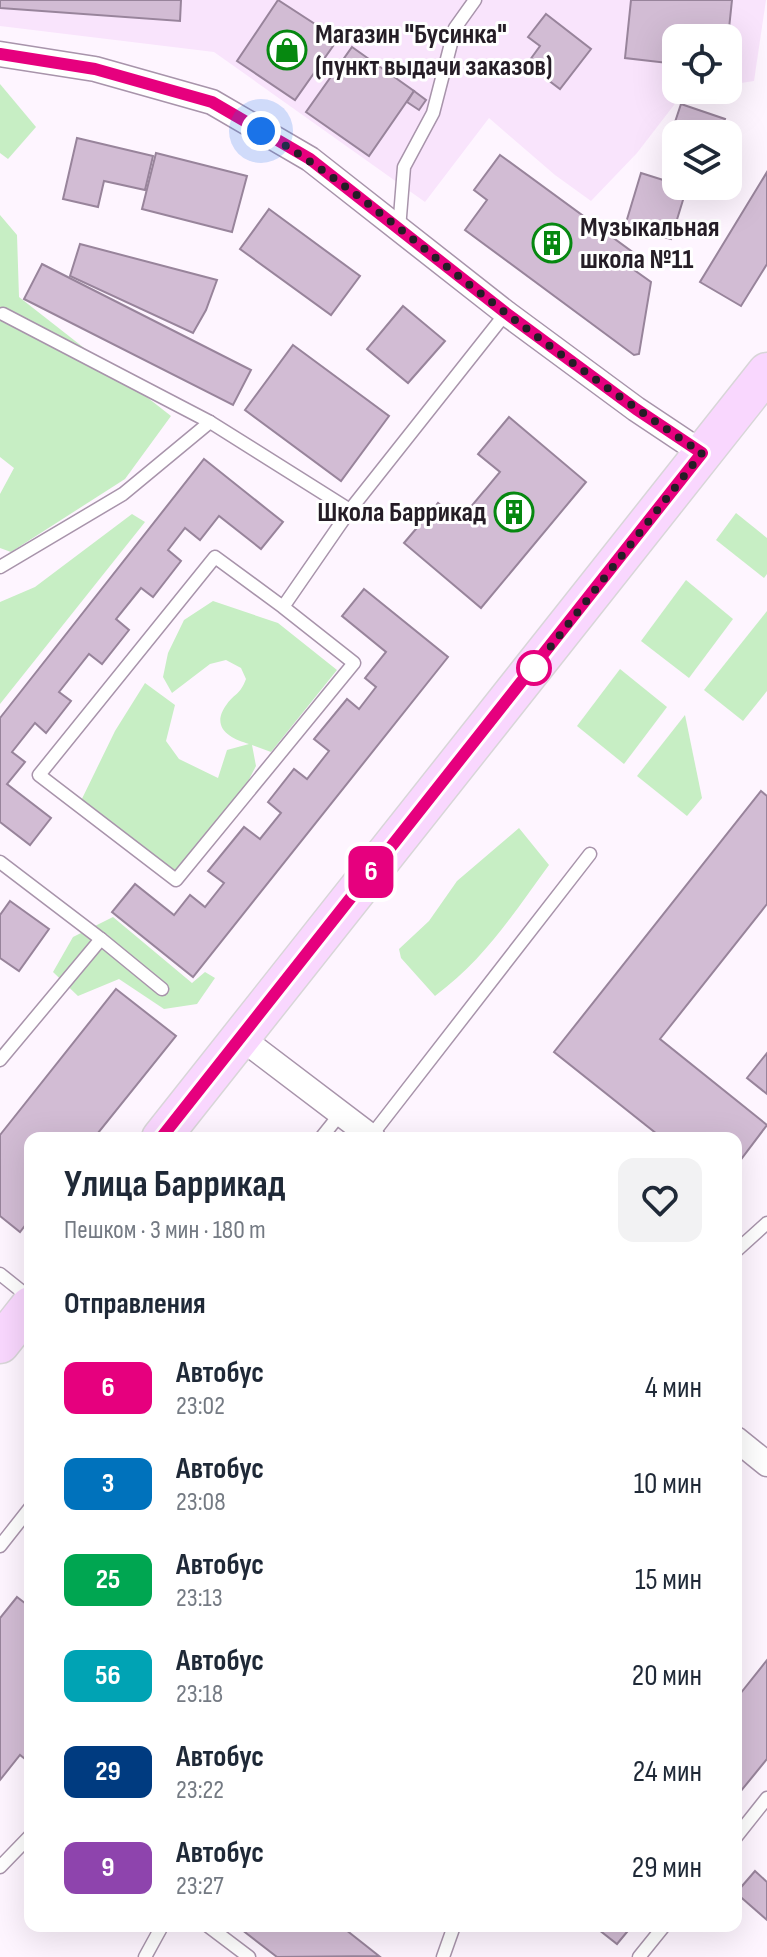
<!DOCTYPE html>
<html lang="ru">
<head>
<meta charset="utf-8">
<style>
	body { margin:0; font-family:"Sofia Sans Condensed",sans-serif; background:#f2f2f3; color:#1f2937; height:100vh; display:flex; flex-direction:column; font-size:30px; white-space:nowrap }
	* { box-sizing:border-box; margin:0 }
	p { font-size:26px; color:#747a83 }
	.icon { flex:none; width:44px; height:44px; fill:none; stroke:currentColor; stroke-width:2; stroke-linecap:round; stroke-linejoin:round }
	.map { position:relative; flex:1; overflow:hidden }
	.panel { position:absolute; left:24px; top:1132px; width:718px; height:800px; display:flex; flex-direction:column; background:#fff; border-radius:16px; box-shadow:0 8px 32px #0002 }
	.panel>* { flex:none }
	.badge { padding:0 16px; border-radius:12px; font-size:28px; line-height:52px }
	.buttons { position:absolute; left:662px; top:24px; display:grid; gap:16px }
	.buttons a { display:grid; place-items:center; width:80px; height:80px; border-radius:16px; background:#fff; box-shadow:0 8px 32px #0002; font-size:40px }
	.you { position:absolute; width:40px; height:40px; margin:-20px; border:6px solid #fff; border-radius:50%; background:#1a73e8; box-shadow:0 0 0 12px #1a73e833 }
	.map>.badge { position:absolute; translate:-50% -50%; box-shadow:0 0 0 4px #fff }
	h2 { padding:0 40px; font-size:30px; line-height:72px }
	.round { display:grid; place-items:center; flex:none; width:84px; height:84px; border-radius:16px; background:#f2f2f3 }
	.summary { display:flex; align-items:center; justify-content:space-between; height:136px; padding:0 40px }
	h1 { font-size:38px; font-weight:700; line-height:60px }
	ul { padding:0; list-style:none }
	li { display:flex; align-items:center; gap:24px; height:96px; padding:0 40px }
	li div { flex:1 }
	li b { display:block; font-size:30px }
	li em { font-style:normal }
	li .badge { min-width:88px; font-weight:700; text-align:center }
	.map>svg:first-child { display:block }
	.built { fill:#f9e4fc }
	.green { fill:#c7eec4 }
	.building { fill:#d2bcd4; stroke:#98849b; stroke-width:2 }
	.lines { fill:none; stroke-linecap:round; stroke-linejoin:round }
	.service-casing { stroke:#a894ab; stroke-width:15 }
	.minor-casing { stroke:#a894ab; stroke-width:27 }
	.primary-casing { stroke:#d8d6d8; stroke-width:41 }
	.service { stroke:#fff; stroke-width:12 }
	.minor { stroke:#fff; stroke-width:24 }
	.primary { stroke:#f9d7fe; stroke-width:38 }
	.line-casing { stroke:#fff; stroke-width:18 }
	.line { stroke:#e6007e; stroke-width:12 }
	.walk { stroke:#251d26; stroke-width:8; stroke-dasharray:0 14.4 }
	.stop-dot { fill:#fff; stroke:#e6007e; stroke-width:4 }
	.labels { text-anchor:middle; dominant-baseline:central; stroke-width:6; stroke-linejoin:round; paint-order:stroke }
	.poi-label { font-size:28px; font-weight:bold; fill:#251d26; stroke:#fff; text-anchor:start }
</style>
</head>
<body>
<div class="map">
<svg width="767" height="1957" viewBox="0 0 767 1957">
	<rect width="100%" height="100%" fill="#fef5ff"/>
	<polygon class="built" points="0,0 766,0 754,81 728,85 728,38 676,38 676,90 697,90 684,92 637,153 591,201 555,175 489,118 425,202 214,52 0,26"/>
	<g class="green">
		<polygon points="0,84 36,127 8,159 0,153"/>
		<polygon points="0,215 17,235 19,297 171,416 125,479 11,552 0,548 0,494 14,468 0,457"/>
		<polygon points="736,513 767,538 767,574 764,578 716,540"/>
		<polygon points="132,514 145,522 0,704 0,602 35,587"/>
		<polygon points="686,580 733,619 689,678 641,641"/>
		<path d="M213 601 278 623 337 670 271 752 252 745 256 766 243 791 175 886 77 809 115 731 145 683 175 705 166 741 179 759 218 778 227 750 249 744C231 739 209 728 227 704 235 693 240 695 246 679L241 668 226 660 210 664 172 693 163 677 168 653 184 620Z"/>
		<polygon points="767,611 767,691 743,721 704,690"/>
		<polygon points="620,669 667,707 624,764 577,726"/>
		<polygon points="685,715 702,798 687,816 637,776"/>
		<path d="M519 828 549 865C513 914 485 959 435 996L401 958 399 949 429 921 457 881Z"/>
		<polygon points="113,917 192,983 205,972 215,978 197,1004 164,1009 119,979 78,996 53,972 73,937"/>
	</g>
	<g class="building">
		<polygon points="0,0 181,0 180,21 0,8"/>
		<polygon points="278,0 338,39 295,100 237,61"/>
		<polygon points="631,0 732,0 728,38 676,38 676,64 625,58"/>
		<polygon points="546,14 591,49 560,89 527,64 540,46 528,37"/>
		<polygon points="352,47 414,91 369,156 306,112"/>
		<polygon points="414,91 426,100 419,110 407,102"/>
		<polygon points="681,104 725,119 720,134 676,134 676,139 670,137"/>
		<polygon points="77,138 153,156 145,190 104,181 98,207 63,199"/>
		<polygon points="156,153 247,176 232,232 142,209"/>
		<polygon points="500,155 638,256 630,267 651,282 639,354 634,355 465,230 487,200 474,190"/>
		<polygon points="767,172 767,264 741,306 700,282"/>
		<polygon points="641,173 676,184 676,186 687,187 671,239 625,226"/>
		<polygon points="269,209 360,276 331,315 240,249"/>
		<polygon points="80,244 217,280 206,310 193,333 70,276"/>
		<polygon points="42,264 251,370 233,405 24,299"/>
		<polygon points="403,306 445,341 408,383 367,349"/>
		<polygon points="293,345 389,416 341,481 245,410"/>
		<polygon points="509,417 586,482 481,608 404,543 438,503 459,521 500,472 478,454"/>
		<polygon points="204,459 283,522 261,549 219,516 200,540 185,528 168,550 181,561 153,597 141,588 116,619 129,630 102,664 89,654 59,692 71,701 46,733 35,723 12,752 25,762 7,784 51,818 30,845 0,822 0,718"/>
		<polygon points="364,589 448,657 193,977 112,912 135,884 174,915 190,895 205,907 224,883 208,871 244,827 260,839 281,813 268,802 294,769 307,779 329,751 314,739 347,699 359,709 376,687 365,678 386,652 342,616"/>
		<polygon points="761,791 767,796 767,904 660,1039 767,1125 736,1166 736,1138 662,1138 554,1052"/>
		<polygon points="10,901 49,929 19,971 0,958 0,915"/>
		<polygon points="116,989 176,1036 94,1138 30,1138 30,1219 20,1232 0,1216 0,1135"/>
		<polygon points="767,1053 767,1094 747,1078"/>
		<polygon points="17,1597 30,1607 30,1763 20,1755 0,1780 0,1618"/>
		<polygon points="767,1660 767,1759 736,1797 736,1699"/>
		<polygon points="755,1871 767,1882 767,1920 736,1893"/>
		<polygon points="237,1926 341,1926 379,1956 277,1957"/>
		<polygon points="594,1926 632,1926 617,1944"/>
	</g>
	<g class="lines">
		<g class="service-casing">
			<g id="service">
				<polyline points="399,229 404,167 433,113 455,28 475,0"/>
				<polyline points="3,314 210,422 350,510"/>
				<polyline points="0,567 123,494 210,422"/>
				<polyline points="283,607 354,663 176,880 39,775 215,557 283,607 350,510 506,313"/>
				<polyline points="0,862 101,939 162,989"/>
				<polyline points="0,1060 101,939"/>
				<polyline points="371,1136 590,854"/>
				<polyline points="321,1138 341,1113"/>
				<polyline points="736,1251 767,1223"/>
				<polyline points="0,1274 30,1298"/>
				<polyline points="0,1546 30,1508"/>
				<polyline points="736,1837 767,1798"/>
				<polyline points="0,1867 30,1836"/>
				<polyline points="208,1926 249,1957"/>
				<polyline points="145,1957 162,1926"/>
				<polyline points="443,1957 454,1926"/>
				<polyline points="639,1957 664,1926"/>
			</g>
		</g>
		<g class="minor-casing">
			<g id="minor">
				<polyline points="0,54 95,69 212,102 310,159 506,313 636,409 702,453"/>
				<polyline points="240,1037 373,1138"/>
				<polyline points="736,1439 767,1464"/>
			</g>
		</g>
		<g class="primary-casing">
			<g id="primary">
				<polyline points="161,1138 767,372"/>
				<polyline points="0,1344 30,1306"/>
			</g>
		</g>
		<use href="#service" class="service"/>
		<use href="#minor" class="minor"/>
		<use href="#primary" class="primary"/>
	</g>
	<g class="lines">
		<g class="line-casing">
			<polyline id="line" points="0,54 95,69 212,102 310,159 506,313 636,409 702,453 161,1138"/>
		</g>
		<use href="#line" class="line"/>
		<path class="walk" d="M261 131C335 173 399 229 466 282 542 342 621 399 702 453L534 668"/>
	</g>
	<defs>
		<g id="shop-ring" transform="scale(2)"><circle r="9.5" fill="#fff" stroke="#068810" stroke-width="1.5"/><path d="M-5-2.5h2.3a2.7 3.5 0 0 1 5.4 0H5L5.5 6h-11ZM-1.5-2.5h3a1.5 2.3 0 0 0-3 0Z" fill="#068810"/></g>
		<g id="building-ring" transform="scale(2)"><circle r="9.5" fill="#fff" stroke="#068810" stroke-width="1.5"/><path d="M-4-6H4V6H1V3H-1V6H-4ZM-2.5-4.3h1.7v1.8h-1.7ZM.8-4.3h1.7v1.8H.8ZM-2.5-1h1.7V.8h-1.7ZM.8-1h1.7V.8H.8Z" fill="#068810"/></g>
	</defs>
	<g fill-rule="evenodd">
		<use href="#shop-ring" x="287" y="50"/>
		<use href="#building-ring" x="552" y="243"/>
		<use href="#building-ring" x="514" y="512"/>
	</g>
	<circle class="stop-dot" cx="534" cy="668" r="16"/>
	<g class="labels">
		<g class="poi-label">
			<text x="315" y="34">Магазин "Бусинка"<tspan x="315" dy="32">(пункт выдачи заказов)</tspan></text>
			<text x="580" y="227">Музыкальная<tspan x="580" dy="32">школа №11</tspan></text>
			<text x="486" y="512" text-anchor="end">Школа Баррикад</text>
		</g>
	</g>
</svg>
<div class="buttons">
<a><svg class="icon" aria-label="locate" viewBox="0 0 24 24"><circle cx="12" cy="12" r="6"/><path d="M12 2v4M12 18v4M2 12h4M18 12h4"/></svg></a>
<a><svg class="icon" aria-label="layers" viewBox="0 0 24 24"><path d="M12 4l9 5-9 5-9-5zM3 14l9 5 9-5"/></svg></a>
</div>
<div class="you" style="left:261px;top:131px"></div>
<b class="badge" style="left:371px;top:872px;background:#e6007e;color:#fff">6</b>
<section class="panel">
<div class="summary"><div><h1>Улица Баррикад</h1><p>Пешком · 3 мин · 180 m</p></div><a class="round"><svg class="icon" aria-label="heart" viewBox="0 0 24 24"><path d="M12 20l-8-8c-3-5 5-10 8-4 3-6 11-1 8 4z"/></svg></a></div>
<h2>Отправления</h2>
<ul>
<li><span class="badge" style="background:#e6007e;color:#fff">6</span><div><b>Автобус</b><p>23:02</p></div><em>4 мин</em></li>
<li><span class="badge" style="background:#0072bc;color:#fff">3</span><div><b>Автобус</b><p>23:08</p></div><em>10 мин</em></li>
<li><span class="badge" style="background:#00a651;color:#fff">25</span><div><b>Автобус</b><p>23:13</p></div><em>15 мин</em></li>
<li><span class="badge" style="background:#00a3b4;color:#fff">56</span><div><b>Автобус</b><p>23:18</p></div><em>20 мин</em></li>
<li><span class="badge" style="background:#003b80;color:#fff">29</span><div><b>Автобус</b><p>23:22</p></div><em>24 мин</em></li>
<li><span class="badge" style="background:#8e44ad;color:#fff">9</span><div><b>Автобус</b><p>23:27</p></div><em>29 мин</em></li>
</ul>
</section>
</div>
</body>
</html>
